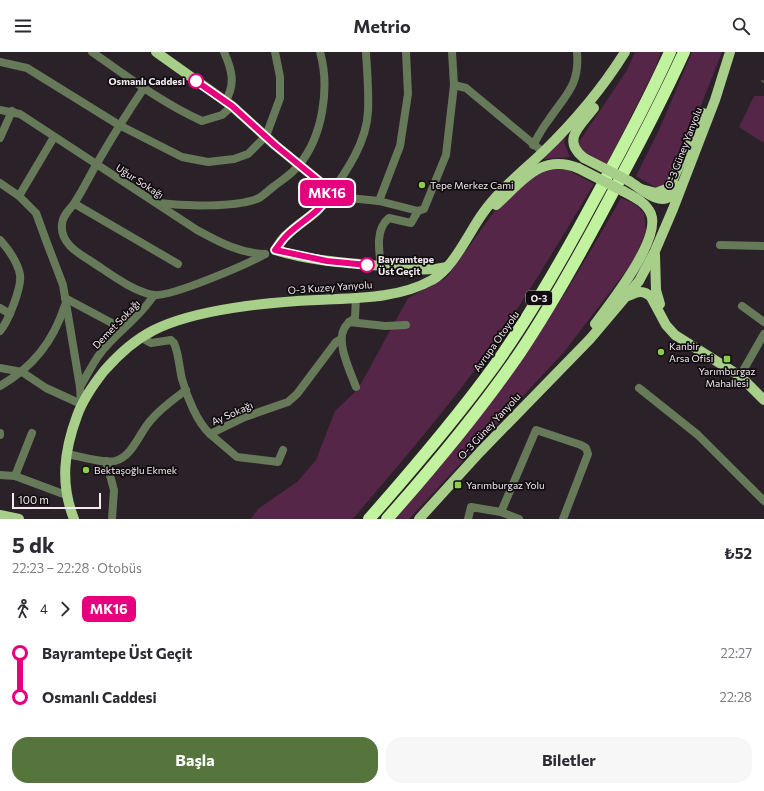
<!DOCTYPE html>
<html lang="tr">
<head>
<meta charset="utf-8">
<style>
	body { margin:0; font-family:Commissioner,sans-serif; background:#f7f7f7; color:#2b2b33; height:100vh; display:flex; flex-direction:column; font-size:15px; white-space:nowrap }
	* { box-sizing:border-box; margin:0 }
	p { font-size:13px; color:#7c7c81 }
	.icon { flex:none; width:22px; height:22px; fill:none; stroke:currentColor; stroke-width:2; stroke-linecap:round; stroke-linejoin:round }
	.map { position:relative; height:467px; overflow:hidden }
	.side { display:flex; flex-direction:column; background:#fff; flex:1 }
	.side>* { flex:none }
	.badge { padding:0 8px; border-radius:6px; font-size:14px; line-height:26px }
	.scale { position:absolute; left:12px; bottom:10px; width:89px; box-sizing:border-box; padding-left:4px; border:2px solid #f1eaee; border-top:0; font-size:11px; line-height:14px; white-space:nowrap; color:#f1eaee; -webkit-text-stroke:3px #110c0f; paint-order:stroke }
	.map>.badge { position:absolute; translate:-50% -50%; box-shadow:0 0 0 2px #fff }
	.legs { display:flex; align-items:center; gap:6px; height:44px; padding:0 12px; font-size:13px }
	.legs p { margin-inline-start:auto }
	.head { display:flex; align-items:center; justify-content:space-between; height:68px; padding:0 12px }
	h1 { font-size:22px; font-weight:700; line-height:30px }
	.cta { display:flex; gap:8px; margin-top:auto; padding:8px 12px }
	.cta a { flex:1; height:46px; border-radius:16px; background:#55753c; color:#fff; font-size:16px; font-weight:700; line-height:46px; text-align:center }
	.cta a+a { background:#f7f7f7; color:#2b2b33 }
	ul { padding:0 12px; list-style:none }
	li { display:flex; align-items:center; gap:14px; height:44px; font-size:15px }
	li i { display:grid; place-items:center; width:6px; height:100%; margin:0 5px; background:currentColor }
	li i::after { content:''; width:10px; height:10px; margin:-5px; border:3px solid; border-radius:50%; background:#fff }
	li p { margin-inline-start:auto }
	li:first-child i { background:linear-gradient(#0000 50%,currentColor 0) }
	li:last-child i { background:linear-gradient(currentColor 50%,#0000 0) }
	header { display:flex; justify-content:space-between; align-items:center; height:52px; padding:0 12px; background:#fff; font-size:18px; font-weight:700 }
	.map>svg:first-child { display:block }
	.green { fill:#552647 }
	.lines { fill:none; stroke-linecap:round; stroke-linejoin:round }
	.stream { stroke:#4c5447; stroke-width:2 }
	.minor { stroke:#667958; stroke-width:8 }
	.major { stroke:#a7cf8a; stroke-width:10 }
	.highway { stroke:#c1f29d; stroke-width:12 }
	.major-bridge { stroke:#a7cf8a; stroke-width:10 }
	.line-1-casing { stroke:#fff; stroke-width:9 }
	.line-1 { stroke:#e6007e; stroke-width:6 }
	.stop-1-dot { fill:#fff; stroke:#e6007e; stroke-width:2 }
	.poi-dot { fill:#89cf48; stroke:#110c0f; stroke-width:1.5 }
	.labels { text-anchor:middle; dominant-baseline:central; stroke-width:3.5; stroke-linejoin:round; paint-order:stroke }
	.shield { fill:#110c0f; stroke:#aea7ab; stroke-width:1 }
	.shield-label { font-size:9px; font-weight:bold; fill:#f1eaee }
	.stop-label { font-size:10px; font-weight:bold; fill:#f1eaee; stroke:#110c0f; text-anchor:end }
	.street-label { font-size:10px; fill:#f1eaee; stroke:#110c0f }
	.poi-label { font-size:10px; fill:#f1eaee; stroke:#110c0f; text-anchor:start }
</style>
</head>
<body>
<header><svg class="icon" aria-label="menu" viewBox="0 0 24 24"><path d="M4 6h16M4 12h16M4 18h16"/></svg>Metrio<svg class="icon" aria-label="search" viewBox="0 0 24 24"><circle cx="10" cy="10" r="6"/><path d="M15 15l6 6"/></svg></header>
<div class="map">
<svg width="764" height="467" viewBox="0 0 764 467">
	<rect width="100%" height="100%" fill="#2b2128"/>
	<g class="green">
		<polygon points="635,0 661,0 655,17 607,112 581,98 579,90 627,18"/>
		<polygon points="692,0 722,0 702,51 666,134 655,135 636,124 660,76"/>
		<polygon points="754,44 764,44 764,91 739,75"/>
		<polygon points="567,81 564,90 570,105 543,107"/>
		<path d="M547 117 568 118 594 132C556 195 518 260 474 319 436 370 394 418 353 467H251L258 457 297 430 316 408 335 359 358 337 408 246 446 226 497 156 528 128Z"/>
		<path d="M621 146 635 152 644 161 646 179 633 210 564 300 409 467H393C484 372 557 260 621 146Z"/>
	</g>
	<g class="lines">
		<polyline class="stream" points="762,29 764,30"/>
		<g class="minor">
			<path d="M92 0C127 24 162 51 202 69L222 63 232 54"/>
			<path d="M224 0C232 18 236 32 225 50"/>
			<path d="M366 0C367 19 369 39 368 59 367 90 346 120 329 144L379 149 418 159 424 157 446 103 454 33 452 0"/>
			<polyline points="0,10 27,16 119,73 182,105 208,110 234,107 248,102 266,84 280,46 280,25 275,0"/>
			<polyline points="454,33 466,36 543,100"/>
			<path d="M144 36C127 61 111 87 96 113 89 125 83 138 75 150 70 158 63 162 62 172 60 190 76 200 89 208 108 220 130 238 153 243 169 246 248 212 265 202"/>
			<path d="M0 58 20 62 197 178C219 190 239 201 265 202"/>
			<polyline points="0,86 12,59"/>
			<path d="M533 93C538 85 542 76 548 69 565 43 580 34 577 0"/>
			<polyline points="0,131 19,144 36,161 47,191 63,233 80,335 81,352 46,336 22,320 0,316"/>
			<polyline points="19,144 54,85"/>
			<polyline points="379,149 400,94 408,42 406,0"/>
			<path d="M158 151C183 154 236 156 259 146 264 143 269 138 273 135 282 128 292 122 299 113 323 84 330 35 320 0"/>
			<polyline points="75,152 178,212"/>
			<path d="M0 188C8 197 18 211 20 223 22 235 8 270 0 279"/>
			<polyline points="720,193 764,194"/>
			<path d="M381 214C379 199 375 177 389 166L411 171 418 159"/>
			<polyline points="65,246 123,277"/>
			<polyline points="742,254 764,270"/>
			<polyline points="0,256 10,262"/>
			<polyline points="349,270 385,274 406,273"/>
			<path d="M142 286 151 291 171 288 174 291C179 302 179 315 182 327 187 345 197 370 210 382L245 365 288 350 297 342 336 290 341 287"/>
			<polyline points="740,324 764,282"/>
			<path d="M0 334C33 315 53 290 65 253"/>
			<path d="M80 335C86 325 92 313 99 303 116 280 139 267 154 243"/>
			<path d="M356 335C351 321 336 291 344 277 346 272 351 269 355 266L356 245"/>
			<polyline points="639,336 698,383 764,449"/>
			<polyline points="210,382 237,405 278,410 283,398"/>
			<polyline points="0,383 0,381"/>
			<path d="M67 402C79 404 104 412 115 409 133 404 139 381 151 368 161 356 174 347 186 338"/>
			<polyline points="106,409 114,438 112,467"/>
			<polyline points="0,423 15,424 66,443"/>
			<polyline points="15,424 32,381"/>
			<polyline points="501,460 536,378 581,393 586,396 588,402 563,467"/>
			<polyline points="468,467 471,455 501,460 519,467"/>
		</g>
		<g class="major">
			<path d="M156 0 232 54 275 93 325 134 329 144C318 162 301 169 287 183 282 187 279 193 275 198 310 209 346 211 382 214 403 216 425 220 446 215"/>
			<path d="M584 106C561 88 580 74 594 56"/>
			<path d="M629 129C645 139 665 161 678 134"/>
			<polyline points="641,137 656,141 669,136 703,61"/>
			<path d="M496 153C522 130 540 101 578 116"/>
			<polyline points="655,203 656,238 660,252"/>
			<path d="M628 244C637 240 643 237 651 245L666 273 675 283 740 324 764 348"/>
			<path d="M595 272C611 250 661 188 651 162 646 150 634 145 623 139"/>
			<polyline points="0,463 19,467"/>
			<path d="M74 467C60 432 64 399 77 364 83 347 93 333 104 319 118 303 134 288 154 278 196 257 270 250 317 248 355 246 398 247 432 228 453 217 469 180 483 161 500 137 522 120 543 100 574 70 602 37 625 0"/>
			<polyline points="419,467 480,400 590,287 639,229 655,199 673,157 715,48 730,0"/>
		</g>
		<g class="highway">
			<path d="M369 467C413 417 456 367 495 313 532 261 563 206 593 150 620 101 647 51 670 0"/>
			<path d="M387 467C434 414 479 360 519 302 554 250 584 195 613 140 638 94 662 48 684 0"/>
		</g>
		<g class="major-bridge">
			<polyline points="584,106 629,129"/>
			<polyline points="578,116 623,139"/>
		</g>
	</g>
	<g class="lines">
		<g class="line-1-casing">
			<path id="line-1" d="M196 29 232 54 275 93 325 134 329 144C318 162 301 169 287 183 282 188 279 193 275 198L327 209 367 213"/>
		</g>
		<use href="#line-1" class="line-1"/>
	</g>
	<g class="stop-1-dot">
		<circle cx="196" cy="29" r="7"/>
		<circle cx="367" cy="213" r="7"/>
	</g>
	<g class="poi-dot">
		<circle cx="422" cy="133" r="4"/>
		<circle cx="661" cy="300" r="4"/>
		<rect x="723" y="303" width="8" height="8" rx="2"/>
		<circle cx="86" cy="418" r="4"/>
		<rect x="454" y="429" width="8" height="8" rx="2"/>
	</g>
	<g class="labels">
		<rect class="shield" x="526" y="239" width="26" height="14" rx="3"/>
		<g class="shield-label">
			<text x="539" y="246">O-3</text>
		</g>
		<g class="stop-label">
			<text x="185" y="29">Osmanlı Caddesi</text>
			<text x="378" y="207" text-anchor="start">Bayramtepe<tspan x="378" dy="12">Üst Geçit</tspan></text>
		</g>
		<g class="street-label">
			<text transform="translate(683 96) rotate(-69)">O-3 Güney Yanyolu</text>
			<text transform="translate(140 129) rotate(33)">Uğur Sokağı</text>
			<text transform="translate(330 235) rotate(-4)">O-3 Kuzey Yanyolu</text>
			<text transform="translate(116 272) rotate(-46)">Demet Sokağı</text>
			<text transform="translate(496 289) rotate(-55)">Avrupa Otoyolu</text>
			<text transform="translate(232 361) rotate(-24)">Ay Sokağı</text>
			<text transform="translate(489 374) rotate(-47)">O-3 Güney Yanyolu</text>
		</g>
		<g class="poi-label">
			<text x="430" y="133">Tepe Merkez Cami</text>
			<text x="669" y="294">Kanbir<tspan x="669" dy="12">Arsa Ofisi</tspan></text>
			<text x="727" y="319" text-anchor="middle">Yarımburgaz<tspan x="727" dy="12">Mahallesi</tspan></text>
			<text x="94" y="418">Bektaşoğlu Ekmek</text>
			<text x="466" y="433">Yarımburgaz Yolu</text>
		</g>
	</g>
</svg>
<div class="scale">100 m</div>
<b class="badge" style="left:327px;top:141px;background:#e6007e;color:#fff">MK16</b>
</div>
<section class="side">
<div class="head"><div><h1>5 dk</h1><p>22:23 – 22:28 · Otobüs</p></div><b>₺52</b></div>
<div class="legs"><svg class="icon" aria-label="walk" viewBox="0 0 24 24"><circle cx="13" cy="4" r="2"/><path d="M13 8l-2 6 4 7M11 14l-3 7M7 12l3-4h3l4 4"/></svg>4<svg class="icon" aria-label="forward" viewBox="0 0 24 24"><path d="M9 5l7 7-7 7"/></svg><b class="badge" style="background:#e6007e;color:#fff">MK16</b></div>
<ul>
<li><i style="color:#e6007e"></i><b>Bayramtepe Üst Geçit</b><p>22:27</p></li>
<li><i style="color:#e6007e"></i><b>Osmanlı Caddesi</b><p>22:28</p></li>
</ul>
<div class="cta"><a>Başla</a><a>Biletler</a></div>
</section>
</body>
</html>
